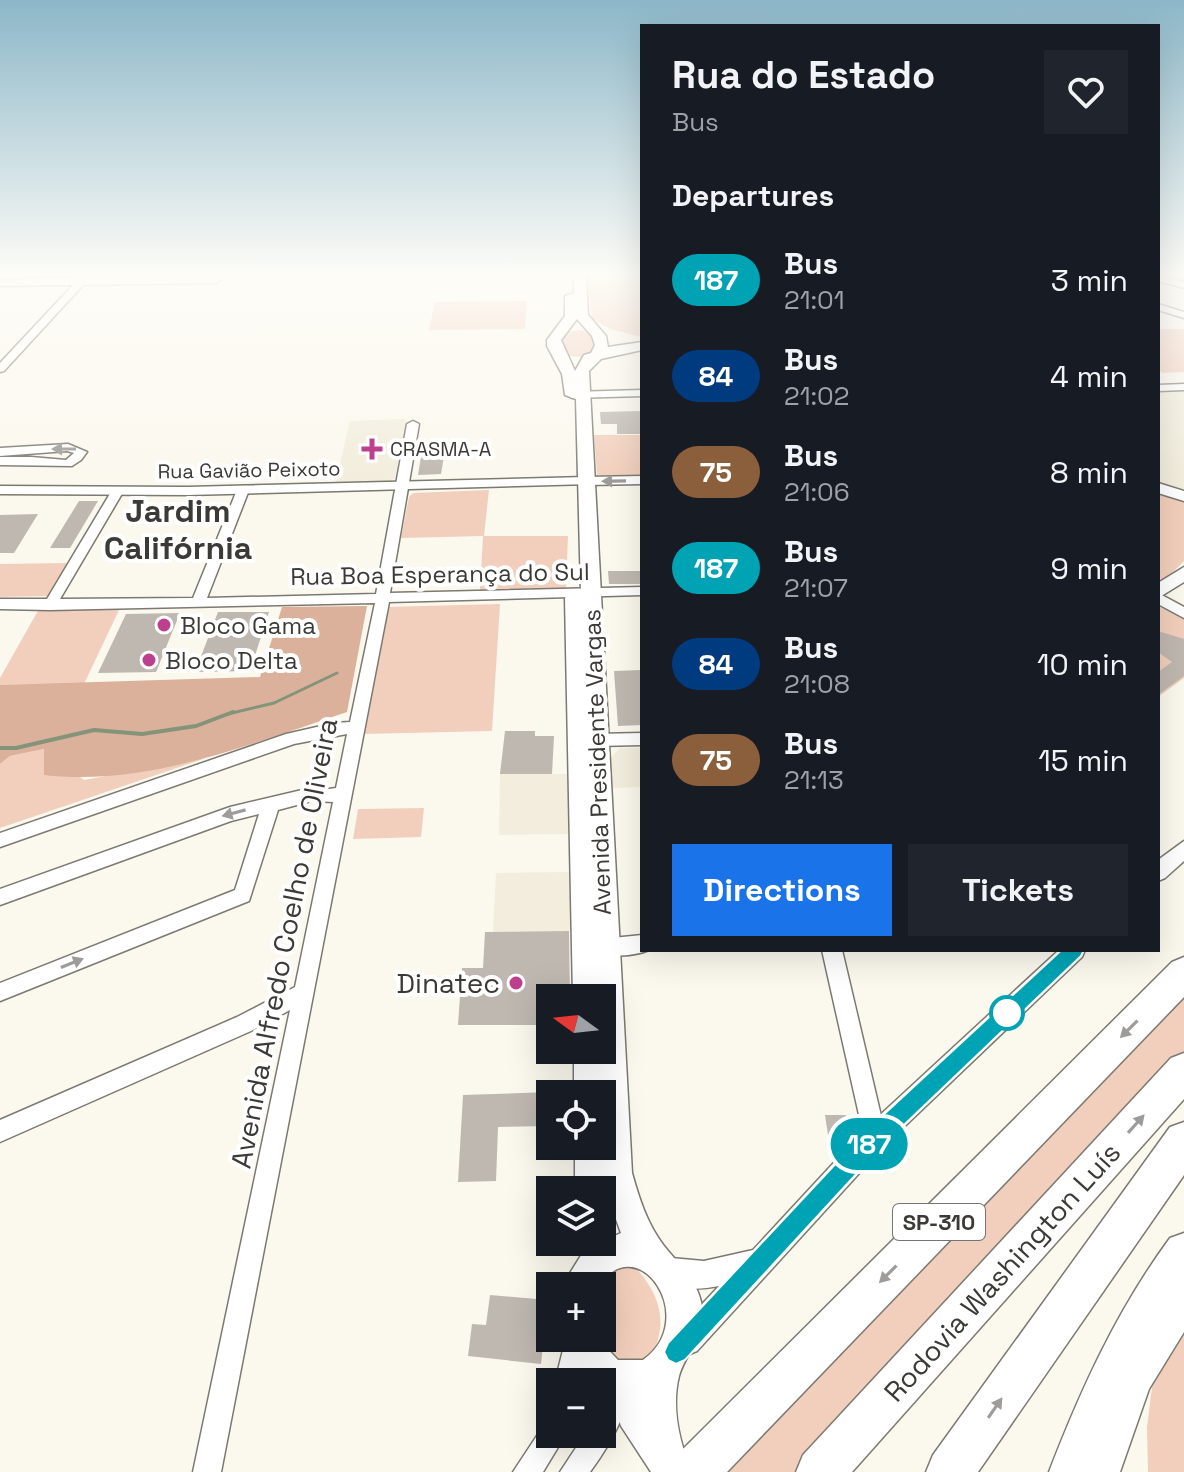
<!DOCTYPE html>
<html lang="en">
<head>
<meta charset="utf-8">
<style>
	body { margin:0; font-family:"Space Grotesk",sans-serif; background:#20242c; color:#f1f3f6; height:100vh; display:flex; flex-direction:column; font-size:30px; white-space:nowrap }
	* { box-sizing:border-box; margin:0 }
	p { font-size:26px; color:#9ea1a6 }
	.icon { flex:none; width:44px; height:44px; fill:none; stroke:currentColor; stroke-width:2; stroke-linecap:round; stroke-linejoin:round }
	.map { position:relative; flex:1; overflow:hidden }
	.details { position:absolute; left:640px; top:24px; width:520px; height:928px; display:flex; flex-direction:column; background:#171b24; border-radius:0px; box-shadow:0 8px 32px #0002 }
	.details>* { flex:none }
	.badge { padding:0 16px; border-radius:26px; font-size:28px; line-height:52px }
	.needle { width:52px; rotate:285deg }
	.controls { position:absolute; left:536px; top:984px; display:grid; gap:16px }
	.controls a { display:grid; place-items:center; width:80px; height:80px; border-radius:0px; background:#171b24; box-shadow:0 8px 32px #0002; font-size:40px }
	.map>.badge { position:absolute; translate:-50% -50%; box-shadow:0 0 0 4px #fff }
	h2 { padding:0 32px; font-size:30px; line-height:72px }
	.round { display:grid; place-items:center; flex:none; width:84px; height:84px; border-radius:0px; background:#20242c }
	.headline { display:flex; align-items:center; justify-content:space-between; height:136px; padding:0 32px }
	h1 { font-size:38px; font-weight:600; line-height:60px }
	.button { display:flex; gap:16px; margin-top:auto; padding:16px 32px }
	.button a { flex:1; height:92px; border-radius:0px; background:#1a73e8; color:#fff; font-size:32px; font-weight:600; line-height:92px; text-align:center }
	.button a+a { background:#20242c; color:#f1f3f6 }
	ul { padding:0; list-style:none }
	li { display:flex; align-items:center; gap:24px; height:96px; padding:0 32px }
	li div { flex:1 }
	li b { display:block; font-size:30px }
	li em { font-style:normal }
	li .badge { min-width:88px; font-weight:700; text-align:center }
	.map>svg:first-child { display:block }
	.built { fill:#f2eddc }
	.green { fill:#f2cfbc }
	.forest { fill:#dbb19b }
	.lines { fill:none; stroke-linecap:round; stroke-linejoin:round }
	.stream-far1 { stroke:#83947a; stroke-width:3 }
	.stream { stroke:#83947a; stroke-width:4 }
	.building { fill:#beb8b0 }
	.minor-casing { stroke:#7b7970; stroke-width:3 }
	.tertiary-casing { stroke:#7b7970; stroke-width:3 }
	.secondary-casing { stroke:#7b7970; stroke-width:3 }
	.trunk-casing { stroke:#7b7970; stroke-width:3 }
	.motorway-casing { stroke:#7b7970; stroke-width:3 }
	.minor { fill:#fff; fill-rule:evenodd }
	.tertiary { fill:#fff; fill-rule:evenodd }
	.secondary { fill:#fff; fill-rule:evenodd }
	.trunk { fill:#fff; fill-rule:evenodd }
	.motorway { fill:#fff; fill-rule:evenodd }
	.oneway { fill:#9d9c9a }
	.line { fill:#00a3b4; stroke:#fff; stroke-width:2 }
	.poi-dot { fill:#bd408f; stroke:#fff; stroke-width:3 }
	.stop-dot { fill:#fff; stroke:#00a3b4; stroke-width:4 }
	.labels { text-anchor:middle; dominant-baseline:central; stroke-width:8; stroke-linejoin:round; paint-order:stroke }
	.far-poi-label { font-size:20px; fill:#3b3a36; stroke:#fff; text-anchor:start }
	.far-street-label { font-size:20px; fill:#3b3a36; stroke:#fff }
	.shield { fill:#fff; stroke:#767572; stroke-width:2 }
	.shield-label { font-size:22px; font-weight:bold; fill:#3b3a36 }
	.street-label { font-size:24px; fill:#3b3a36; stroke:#fff }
	.poi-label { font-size:24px; fill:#3b3a36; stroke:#fff; text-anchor:start }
	.near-street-label { font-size:28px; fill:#3b3a36; stroke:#fff }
	.near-poi-label { font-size:28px; fill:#3b3a36; stroke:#fff; text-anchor:end }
	.district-label { font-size:32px; font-weight:bold; fill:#3b3a36; stroke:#fff }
</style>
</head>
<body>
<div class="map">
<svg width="1184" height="1472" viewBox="0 0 1184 1472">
	<rect width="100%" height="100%" fill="#fbf8ee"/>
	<g class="built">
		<polygon points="1158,392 1184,392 1184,489 1158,482"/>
		<polygon points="406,419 395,478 385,483 335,484 350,421"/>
		<polygon points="620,748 642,748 642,787 609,788 608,761"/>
		<polygon points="500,774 569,774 569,834 499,835"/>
		<polygon points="569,872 571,931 493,932 496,873"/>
	</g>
	<g class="green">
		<polygon points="587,275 642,275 642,337 610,329 592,319"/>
		<polygon points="527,301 525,329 429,330 435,302"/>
		<polygon points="1158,329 1184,329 1184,372 1162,373 1158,368"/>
		<polygon points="577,330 590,331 598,341 593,353 583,357 567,356 559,340 564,333"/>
		<polygon points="594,435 642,435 642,475 597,475"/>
		<polygon points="489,490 484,536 568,536 566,588 480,590 483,536 401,538 409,497 413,493"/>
		<polygon points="1158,491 1184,498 1184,561 1158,587"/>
		<polygon points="68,563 49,596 0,597 0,564"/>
		<polygon points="500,604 492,731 362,734 385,607"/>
		<polygon points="1158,606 1184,618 1184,678 1158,697"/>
		<polygon points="120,608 84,684 0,685 0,678 39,609"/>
		<polygon points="44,749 84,780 206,758 0,828 0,764 10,756"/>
		<polygon points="424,808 421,837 353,839 358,809"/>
		<polygon points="1184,987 1184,1055 797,1472 717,1472"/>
		<path d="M601 1264 634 1266C656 1289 669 1318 654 1350 649 1359 638 1366 630 1373L583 1338H602V1286H585Z"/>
		<polygon points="1184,1318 1184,1472 1148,1472 1147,1427 1153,1379"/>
	</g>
	<path class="forest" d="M367 606 347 712C250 744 147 787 44 775V749L10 756 0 764V685L260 677 282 607Z"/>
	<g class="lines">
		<polyline class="stream-far1" points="228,714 274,703 337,673"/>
		<polyline class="stream" points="0,748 16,748 94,730 142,734 196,726 233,712"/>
	</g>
	<g class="building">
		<polygon points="642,411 642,434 617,434 617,424 601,424 600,412"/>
		<polygon points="422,450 445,450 441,474 418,475"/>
		<polygon points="79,501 98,501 70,548 50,548"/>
		<polygon points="38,514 14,553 0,553 0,515"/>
		<polygon points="608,571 642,571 642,584 609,584"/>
		<polygon points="218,612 269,612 250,671 195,672"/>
		<polygon points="180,613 156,672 98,673 126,614"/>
		<polygon points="1158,631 1184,639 1184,676 1158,695 1158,672 1172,662 1158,652"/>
		<polygon points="642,670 642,725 618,726 614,671"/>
		<polygon points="505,731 535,731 535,736 554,736 552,774 500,774"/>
		<polygon points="569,931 570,998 550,998 550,1025 458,1025 462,968 483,968 485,932"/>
		<polygon points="550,1092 550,1126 498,1127 496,1181 458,1182 463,1095"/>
		<polygon points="825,1115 846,1115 849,1135 828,1135"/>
		<polygon points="490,1295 548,1300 541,1364 468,1356 472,1324 486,1325"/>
	</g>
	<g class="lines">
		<g class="minor-casing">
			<g id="minor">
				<polygon points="1158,275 1184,282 1184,288 1158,281"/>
				<polygon points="82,277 216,277 221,280 216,283 83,285 4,371 0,372 0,363 73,285 0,286 0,280"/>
				<polygon points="1158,304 1184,312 1184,318 1158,310"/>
				<polygon points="1184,384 1184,390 1158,391 1158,385"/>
				<polygon points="642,390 642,396 572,398 567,395 572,392"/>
				<polygon points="413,421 419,424 390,593 642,587 642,595 389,602 221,1472 193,1472 290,1010 251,1031 0,1142 0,1120 237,1017 295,987 333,802 314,801 312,796 314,791 336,788 347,734 294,744 0,847 0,833 286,734 334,723 350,722 375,603 50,610 0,609 0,599 47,599 111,492 117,488 123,492 60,599 193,598 237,490 243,486 249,490 207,598 376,594 407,424"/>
				<polygon points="68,444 87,452 81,460 72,466 0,465 0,457 31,457 66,460 74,453 67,451 0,456 0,448"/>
				<polygon points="642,476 642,484 586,485 580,481 586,477"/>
				<polygon points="1158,593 1184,607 1184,618 1158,604"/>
				<polygon points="642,733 642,745 596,746 590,744 588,740 590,736 596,734"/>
				<polygon points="302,790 308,792 310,797 308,802 278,810 249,901 0,1001 0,983 235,890 259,814 231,821 0,905 0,889 230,807"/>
				<path d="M642 935V950H649C635 956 608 958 593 952L590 946 593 940Z"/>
				<polygon points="822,950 842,950 886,1137 883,1145 875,1148 867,1145 864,1137"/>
				<polygon points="566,1338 591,1340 581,1382 555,1382"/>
				<path d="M616 1370 625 1374C637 1403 607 1449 590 1472H560L585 1434H602V1388L607 1374Z"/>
				<polygon points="550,1422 550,1434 566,1434 543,1472 513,1472 544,1425"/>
			</g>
		</g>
		<g class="tertiary-casing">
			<g id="tertiary">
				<polygon points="586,477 593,481 591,484 188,495 0,494 0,486 188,487"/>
				<polygon points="1184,841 1184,861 1165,878 1158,881 1158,860"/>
				<path d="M1059 950H1085L1082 957 884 1146 697 1351 687 1355 677 1351 673 1341 677 1331 719 1286C699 1290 681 1290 661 1282L657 1272 661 1262 671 1258 704 1261 753 1250 866 1128Z"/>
			</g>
		</g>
		<g class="secondary-casing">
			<g id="secondary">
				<path d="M574 275H586L588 315 606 336 608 347 642 342V350L601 359 589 371 632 1173C639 1198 647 1224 664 1246 679 1265 698 1280 702 1307 706 1336 686 1352 679 1376 671 1408 680 1444 692 1472H651L621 1426 609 1392 602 1389V1382H589L575 1367 561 1338H597L618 1360H643C701 1319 638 1227 599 1286H562L585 1249 621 1233 606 1192 602 1201V1190H575V1146H602V1094H574V1050H602V998H573L565 598 568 594 581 593 576 399 565 395 562 374 547 346V340L565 316V296L574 293ZM577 319 592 336 595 345 591 353 584 355 575 371 561 340Z"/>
				<polygon points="1158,483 1184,491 1184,501 1158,493"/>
				<polygon points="1184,567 1184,582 1158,598 1158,583"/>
			</g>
		</g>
		<g class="trunk-casing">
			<path id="trunk" d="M1184 1233V1332L1149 1389 1120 1472H1049C1081 1389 1117 1310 1170 1238Z"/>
		</g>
		<g class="motorway-casing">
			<g id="motorway">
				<polygon points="1184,957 1184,997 727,1472 670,1472 677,1455 1172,962"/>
				<polygon points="1184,1053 1184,1099 852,1472 796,1472 803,1455 1171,1058"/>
				<polygon points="1184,1122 1184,1175 978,1472 926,1472 933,1455 1170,1127"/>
			</g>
		</g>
		<use href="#minor" class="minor"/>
		<use href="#tertiary" class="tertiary"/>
		<use href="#secondary" class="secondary"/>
		<use href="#trunk" class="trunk"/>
		<use href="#motorway" class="motorway"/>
	</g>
	<defs><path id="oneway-solid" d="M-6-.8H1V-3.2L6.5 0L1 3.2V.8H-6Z" transform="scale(2)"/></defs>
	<g class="oneway">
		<use href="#oneway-solid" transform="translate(64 449) rotate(-180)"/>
		<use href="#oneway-solid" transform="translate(614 481) rotate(179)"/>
		<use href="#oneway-solid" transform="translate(234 813) rotate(165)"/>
		<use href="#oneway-solid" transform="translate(72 963) rotate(-22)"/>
		<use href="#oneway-solid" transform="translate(1129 1029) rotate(135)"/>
		<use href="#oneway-solid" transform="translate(1136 1124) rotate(-48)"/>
		<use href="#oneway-solid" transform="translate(888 1274) rotate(135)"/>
		<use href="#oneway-solid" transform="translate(995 1408) rotate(-55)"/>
	</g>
	<linearGradient id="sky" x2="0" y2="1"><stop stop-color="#8cb7c8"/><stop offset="0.57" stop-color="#fdfcf7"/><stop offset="1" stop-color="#fdfcf7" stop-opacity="0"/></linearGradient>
	<rect width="1184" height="481" fill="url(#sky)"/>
	<polygon class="line" points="1074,941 1081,944 1084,950 1081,956 883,1145 685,1360 676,1364 668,1360 664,1352 668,1343 868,1129 1068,944"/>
	<g class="poi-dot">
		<path d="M368 437h8v8h8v8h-8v8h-8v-8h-8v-8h8z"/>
		<circle cx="164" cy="625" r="8"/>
		<circle cx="149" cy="660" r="8"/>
		<circle cx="516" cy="983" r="8"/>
	</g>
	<circle class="stop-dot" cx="1007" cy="1013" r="16"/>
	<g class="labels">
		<g class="far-poi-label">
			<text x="390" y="449">CRASMA-A</text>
		</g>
		<g class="far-street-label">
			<text transform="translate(249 470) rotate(-1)">Rua Gavião Peixoto</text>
		</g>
		<rect class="shield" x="893" y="1204" width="92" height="36" rx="6"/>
		<g class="shield-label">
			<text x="939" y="1222">SP-310</text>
		</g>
		<g class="street-label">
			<text transform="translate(440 574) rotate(-1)">Rua Boa Esperança do Sul</text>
			<text transform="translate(597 762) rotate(-92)">Avenida Presidente Vargas</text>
		</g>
		<g class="poi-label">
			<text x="180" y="625">Bloco Gama</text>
			<text x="165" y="660">Bloco Delta</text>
		</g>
		<g class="near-street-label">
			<text transform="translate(284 943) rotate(-79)">Avenida Alfredo Coelho de Oliveira</text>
			<text transform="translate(1002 1272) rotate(-48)">Rodovia Washington Luís</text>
		</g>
		<g class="near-poi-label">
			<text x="500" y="983">Dinatec</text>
		</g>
		<g class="district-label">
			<text x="178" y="511">Jardim<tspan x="178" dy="37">Califórnia</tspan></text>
		</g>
	</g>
</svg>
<div class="controls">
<a><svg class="needle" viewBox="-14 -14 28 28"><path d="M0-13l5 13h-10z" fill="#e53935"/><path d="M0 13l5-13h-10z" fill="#9ea1a6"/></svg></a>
<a><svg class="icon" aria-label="locate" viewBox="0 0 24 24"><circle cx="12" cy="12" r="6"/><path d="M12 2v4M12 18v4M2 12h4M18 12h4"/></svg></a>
<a><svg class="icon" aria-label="layers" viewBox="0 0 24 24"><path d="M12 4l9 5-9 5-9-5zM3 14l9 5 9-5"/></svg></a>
<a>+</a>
<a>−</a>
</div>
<b class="badge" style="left:869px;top:1144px;background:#00a3b4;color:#fff">187</b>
<section class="details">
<div class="headline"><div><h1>Rua do Estado</h1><p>Bus</p></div><a class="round"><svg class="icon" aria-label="heart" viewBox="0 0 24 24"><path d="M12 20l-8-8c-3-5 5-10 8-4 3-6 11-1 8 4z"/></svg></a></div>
<h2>Departures</h2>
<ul>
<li><span class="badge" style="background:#00a3b4;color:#fff">187</span><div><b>Bus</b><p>21:01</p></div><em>3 min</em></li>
<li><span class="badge" style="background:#003b80;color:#fff">84</span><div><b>Bus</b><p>21:02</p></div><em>4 min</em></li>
<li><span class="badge" style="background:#8b5e3c;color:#fff">75</span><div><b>Bus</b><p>21:06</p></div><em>8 min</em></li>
<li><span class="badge" style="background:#00a3b4;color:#fff">187</span><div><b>Bus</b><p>21:07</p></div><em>9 min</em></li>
<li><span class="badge" style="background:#003b80;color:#fff">84</span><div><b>Bus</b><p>21:08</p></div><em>10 min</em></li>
<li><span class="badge" style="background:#8b5e3c;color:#fff">75</span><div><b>Bus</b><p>21:13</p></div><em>15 min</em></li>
</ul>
<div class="button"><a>Directions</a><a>Tickets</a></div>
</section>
</div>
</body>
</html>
